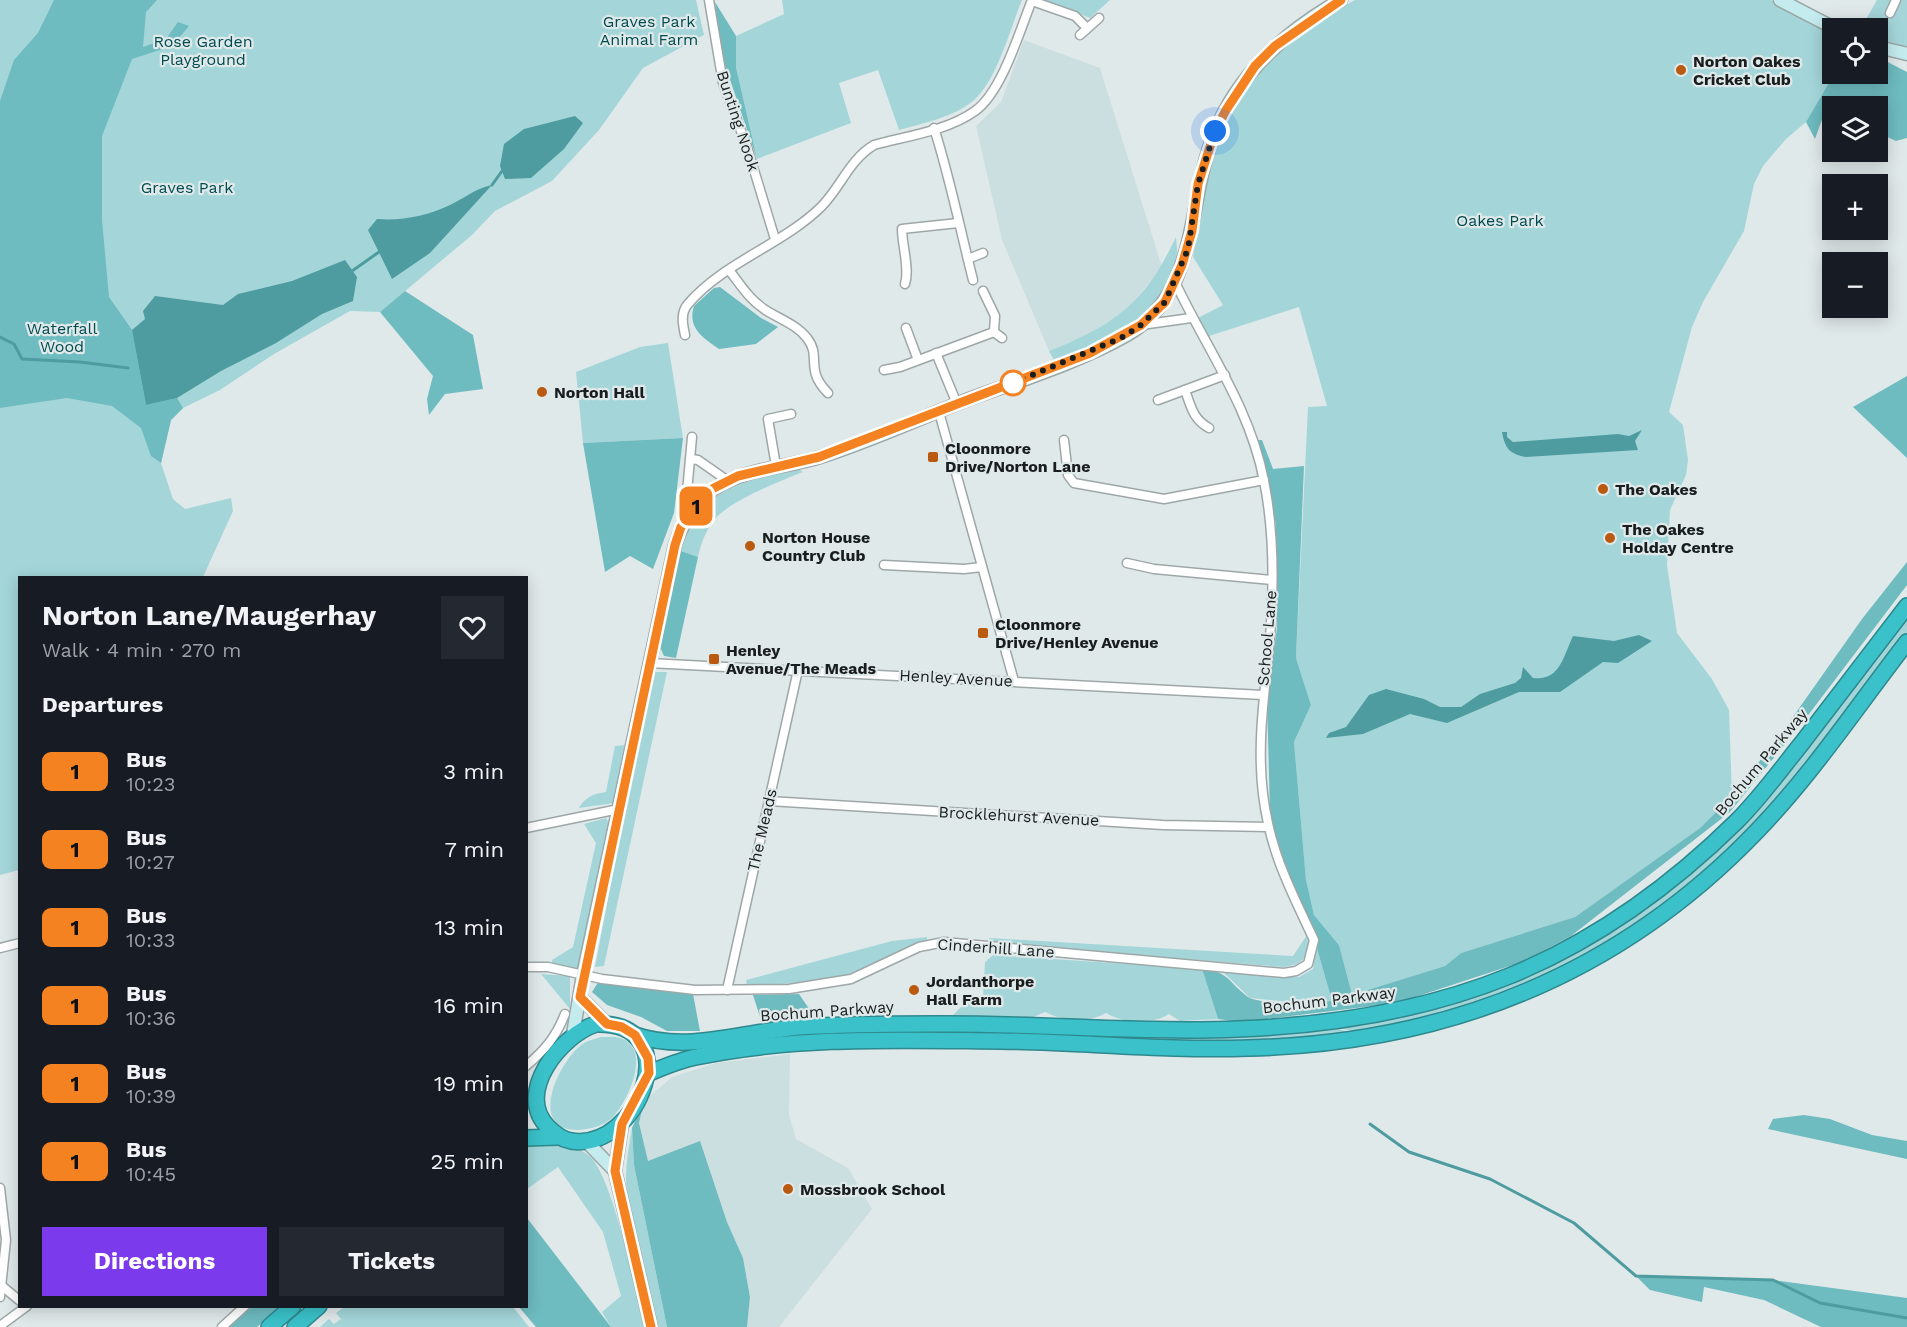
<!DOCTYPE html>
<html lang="en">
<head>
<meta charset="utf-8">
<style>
	body { margin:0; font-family:"Work Sans",sans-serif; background:#242831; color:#f1f3f6; height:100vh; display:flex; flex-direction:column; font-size:22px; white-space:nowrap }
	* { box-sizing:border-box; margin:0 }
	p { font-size:20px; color:#9ea1a6 }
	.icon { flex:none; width:33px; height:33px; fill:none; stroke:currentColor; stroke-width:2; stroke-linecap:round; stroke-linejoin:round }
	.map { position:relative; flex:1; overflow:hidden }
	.sheet { position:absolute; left:18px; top:576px; width:510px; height:732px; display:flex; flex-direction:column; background:#171b24; border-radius:0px; box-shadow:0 3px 15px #0003 }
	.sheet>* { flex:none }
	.badge { padding:0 12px; border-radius:9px; font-size:21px; line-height:39px }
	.buttons { position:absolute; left:1822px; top:18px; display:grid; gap:12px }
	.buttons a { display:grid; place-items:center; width:66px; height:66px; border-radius:0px; background:#171b24; box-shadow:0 3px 15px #0003; font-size:30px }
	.you { position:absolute; width:30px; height:30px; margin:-15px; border:4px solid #fff; border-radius:50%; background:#1a73e8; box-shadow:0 0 0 9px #1a73e833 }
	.map>.badge { position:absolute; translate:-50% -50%; box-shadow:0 0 0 3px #fff }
	h2 { padding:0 24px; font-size:22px; line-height:54px }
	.round { display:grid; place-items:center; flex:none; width:63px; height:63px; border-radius:0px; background:#242831 }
	.headline { display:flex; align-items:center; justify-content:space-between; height:102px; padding:0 24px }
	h1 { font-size:28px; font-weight:700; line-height:45px }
	.button { display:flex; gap:12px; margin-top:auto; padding:12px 24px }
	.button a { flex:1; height:69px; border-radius:0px; background:#7c3aed; color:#fff; font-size:24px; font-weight:700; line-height:69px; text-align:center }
	.button a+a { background:#242831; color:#f1f3f6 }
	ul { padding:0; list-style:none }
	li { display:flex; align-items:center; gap:18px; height:78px; padding:0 24px }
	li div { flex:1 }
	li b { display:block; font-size:22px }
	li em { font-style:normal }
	li .badge { min-width:66px; font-weight:700; text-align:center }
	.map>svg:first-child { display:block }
	.built { fill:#ccdfe0 }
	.green { fill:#a4d6d9 }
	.forest { fill:#6ebbc0 }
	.water { fill:#4e9ca0 }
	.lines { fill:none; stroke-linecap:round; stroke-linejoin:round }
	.stream { stroke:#4e9ca0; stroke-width:3 }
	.street-casing { stroke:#9ea7a7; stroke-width:11 }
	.secondary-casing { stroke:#9ea7a7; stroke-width:15 }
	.highway-casing { stroke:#2e888d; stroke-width:18 }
	.street { stroke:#fff; stroke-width:8 }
	.secondary { stroke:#c4ecef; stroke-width:12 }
	.highway { stroke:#3ac1c9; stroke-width:15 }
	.line-casing { stroke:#fff; stroke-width:14 }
	.line { stroke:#f58220; stroke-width:9 }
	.walk { stroke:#191d1d; stroke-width:6; stroke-dasharray:0 10.8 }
	.poi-dot { fill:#b95a10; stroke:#e0e9ea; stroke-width:2 }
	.stop-dot { fill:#fff; stroke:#f58220; stroke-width:3 }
	.labels { text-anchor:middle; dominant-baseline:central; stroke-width:4.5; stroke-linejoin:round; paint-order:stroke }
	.park-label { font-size:16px; fill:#004b4f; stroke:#e0e9ea }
	.poi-label { font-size:16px; font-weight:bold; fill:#191d1d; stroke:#e0e9ea; text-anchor:start }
	.street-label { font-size:16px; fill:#191d1d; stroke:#e0e9ea }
</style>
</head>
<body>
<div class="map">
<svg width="1907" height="1327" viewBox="0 0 1907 1327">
	<rect width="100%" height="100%" fill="#e0e9ea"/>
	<g class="built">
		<polygon points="1024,40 1100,68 1162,267 1126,311 1088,335 1049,351 1002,240 976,126 1001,102"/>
		<polygon points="790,1054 789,1115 796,1139 848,1168 872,1209 779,1327 747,1327 750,1297 743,1258 727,1222 699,1142 648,1162 639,1123 644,1101 672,1077 716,1063"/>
	</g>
	<g class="green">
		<polygon points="0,0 696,0 704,35 643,68 599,130 552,181 495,211 472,235 380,312 350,311 274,354 220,390 183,408 171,420 161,463 173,499 185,509 231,498 233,511 203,577 20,578 19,870 0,875"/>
		<path d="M782 0H1022C1010 29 997 81 973 101 952 118 923 123 899 130L878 70 839 83 851 123 757 159 735 68 736 36 784 14Z"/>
		<polygon points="1044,0 1110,0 1090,18"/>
		<path d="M1355 0H1771L1833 33 1834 74 1806 122 1786 139 1763 166 1754 184 1744 231 1703 302 1692 327 1669 412 1683 425 1688 460 1686 475 1670 510 1667 565 1677 633 1712 679 1729 710 1732 796 1700 828 1575 917 1461 953 1445 966 1351 996 1339 945 1314 915 1306 881 1294 742 1311 705 1296 658 1308 407 1327 406 1299 307 1206 337 1196 319 1223 305 1193 257C1199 225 1200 188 1211 158 1237 84 1286 35 1355 0Z"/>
		<polygon points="1877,0 1907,0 1907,48 1878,39 1878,28 1861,28"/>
		<path d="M1176 237 1178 260 1162 297 1151 311 1117 335 1055 362 1049 351C1115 325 1145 303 1176 237Z"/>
		<polygon points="668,343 683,438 583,443 576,372 640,347"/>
		<path d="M797 468 803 472C780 481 730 501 715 519 706 530 701 543 698 557L681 551C696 489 743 482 797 468Z"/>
		<polygon points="1907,615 1907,634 1805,767 1754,828 1670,903 1549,977 1420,1023 1355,1031 1336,1028 1398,1016 1620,925 1685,877"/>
		<polygon points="655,672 667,672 604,966 595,967 634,762"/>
		<path d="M626 745 614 803 579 808C585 797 593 794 606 792L615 746Z"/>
		<polygon points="606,818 611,827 580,970 552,964 552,960 573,947 596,843 584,824"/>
		<path d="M1307 935C1310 956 1304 965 1283 967L989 943V938L1293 956Z"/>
		<polygon points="927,937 927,940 844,976 815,982 747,986 746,980 892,941"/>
		<polygon points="1316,945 1332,1001 1310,1004 1250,998 1223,972 1299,977 1313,969"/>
		<path d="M993 955 1202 969 1218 1019 1180 1021 1169 1014C1153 1025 1122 1023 1106 1013 1089 1023 1062 1021 1045 1012L1031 1018H950L966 1002 983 996 985 962Z"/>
		<polygon points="541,974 570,976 570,1009"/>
		<polygon points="1331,1027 1353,1033 1275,1042 816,1038 810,1033 842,1030"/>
		<path d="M601 1037C607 1037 614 1036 620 1038 653 1048 628 1101 613 1117 604 1126 591 1129 579 1130 525 1131 560 1058 584 1043 589 1040 596 1039 601 1037Z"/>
		<path d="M632 1128 634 1165 667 1327H657C647 1282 628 1225 626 1180 626 1162 629 1146 632 1128Z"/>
		<path d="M548 1141C563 1144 585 1148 594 1161 617 1195 633 1284 644 1327H611L602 1312 621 1296 603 1232 558 1167 527 1189 526 1147Z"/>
		<polygon points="344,1307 513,1307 529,1327 320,1327 329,1319 334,1324 341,1319 336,1313"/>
	</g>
	<g class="forest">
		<polygon points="54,0 157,0 146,12 143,47 166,39 178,22 189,26 172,46 132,59 102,136 102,220 109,297 132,330 146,405 177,398 183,408 171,420 161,463 151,456 141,428 112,406 67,398 0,408 0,101 14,60 38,33"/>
		<polygon points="715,2 736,36 736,68 757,159 721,53"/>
		<polygon points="1878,57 1907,72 1907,138 1896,141 1883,135 1878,141 1878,106 1833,106 1833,116 1832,109 1824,114 1815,139 1806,122 1834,74 1878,74"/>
		<path d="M720 287 761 318 778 327 756 344 719 349C703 338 687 328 694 306L714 288Z"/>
		<polygon points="405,291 473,335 483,389 445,394 429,415 427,399 433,376 380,312"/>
		<polygon points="1907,376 1907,458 1853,407"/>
		<polygon points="683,438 674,513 653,569 630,556 605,572 583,443"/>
		<path d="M1255 440H1262L1273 469 1304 466 1296 658 1311 705 1294 742 1306 880 1314 915 1339 945 1352 995 1445 966 1461 953 1575 917 1700 828 1732 796 1778 738 1862 619 1907 562V585L1806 718 1730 812 1571 936 1522 962 1397 1003 1242 1022 1218 1019 1202 969C1232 973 1226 981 1248 997 1260 1005 1316 1003 1332 1001L1316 945 1285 874 1270 812 1267 699 1277 628 1276 524Z"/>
		<polygon points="681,551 698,557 676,658 664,656 660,647"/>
		<polygon points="599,981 693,994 700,1031 667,1031 641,1017 607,1005 592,992"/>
		<polygon points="799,994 816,1019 763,1026 753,995"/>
		<polygon points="644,1101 639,1123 648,1161 700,1141 727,1222 743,1258 750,1297 747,1327 667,1327 634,1165 632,1128"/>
		<polygon points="1804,1115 1830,1119 1872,1135 1907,1141 1907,1159 1768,1129 1773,1119"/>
		<polygon points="527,1218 611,1327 536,1327 519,1307 526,1306"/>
		<polygon points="1636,1276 1773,1280 1907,1298 1907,1327 1821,1327 1764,1300 1704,1287 1702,1302 1650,1290"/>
		<polygon points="252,1307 281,1307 257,1327 228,1327"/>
	</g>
	<g class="water">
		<polygon points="575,116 583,123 564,149 531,178 505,179 500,166 504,144 524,129"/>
		<path d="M492 185 430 253 392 279 368 230 377 219C402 221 427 216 450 205 465 198 476 188 492 185Z"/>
		<polygon points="345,260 357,277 353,301 322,314 276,343 221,371 177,398 146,405 132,330 145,319 143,311 155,296 223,305 238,294 292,281"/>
		<path d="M1642 430 1635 441 1638 450 1526 457C1509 454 1505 448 1502 432H1507V437L1513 442 1618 434 1629 436Z"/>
		<path d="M1639 635 1652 641 1618 663 1603 662 1560 692H1519L1447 723 1410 714 1363 734 1326 738 1329 733 1346 727 1369 695 1386 689 1424 699 1440 707H1461L1480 694 1515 683 1521 678 1523 667 1533 678C1560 681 1563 657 1573 636L1614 641Z"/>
	</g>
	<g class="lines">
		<g class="stream">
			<polyline points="492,185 502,171"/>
			<polyline points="352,271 379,252"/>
			<polyline points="0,337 14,344 22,359 80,362 128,368"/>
			<polyline points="1370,1124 1409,1152 1490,1179 1574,1223 1636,1276 1773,1280 1820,1303 1907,1318"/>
		</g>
		<g class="street-casing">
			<g id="street">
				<polyline points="709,0 723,83 747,147 775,239"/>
				<polyline points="1032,1 1075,16 1086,27"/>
				<polyline points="1890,13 1896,0"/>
				<polyline points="1080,35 1099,18"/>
				<path d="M934 128C950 178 960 229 973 280"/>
				<polyline points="968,259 983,253"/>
				<path d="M729 270C740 284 749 299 764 309 777 318 796 324 807 338 822 357 804 369 828 393"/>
				<path d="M905 284C910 270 902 245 902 229L958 223"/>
				<polyline points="983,291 995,316 994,332"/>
				<polyline points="1141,325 1191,318"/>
				<polyline points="906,328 918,360"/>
				<path d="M685 335C683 325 680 313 688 304 724 262 782 245 821 207 841 187 849 160 874 145 907 136 947 131 975 111 1002 92 1020 30 1032 0"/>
				<polyline points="936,353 957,404"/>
				<polyline points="884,370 900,367 994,332 1002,338"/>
				<path d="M1185 390C1191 407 1193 419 1209 428"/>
				<polyline points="1158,400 1225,375"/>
				<polyline points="939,412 1014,681"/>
				<polyline points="1064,440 1068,475 1074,483 1164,499 1264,480"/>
				<polyline points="691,459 698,460 728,481"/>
				<polyline points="776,466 768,419 791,414"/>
				<polyline points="692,511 687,492 692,437"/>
				<polyline points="1127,563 1154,569 1272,580"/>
				<polyline points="884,565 964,569 982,567"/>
				<polyline points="649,663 1263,695"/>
				<polyline points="769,801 1163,825 1268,827"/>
				<polyline points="526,828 619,809"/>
				<polyline points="0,948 20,943"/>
				<path d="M526 967H548L602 979 695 990 789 989 851 979 919 947 944 942 1284 973 1296 971 1308 964 1314 940C1290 889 1270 852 1263 794 1257 746 1264 697 1269 649 1274 594 1275 535 1264 481 1250 407 1206 348 1175 282"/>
				<polyline points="727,990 798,670"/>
				<path d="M526 1066C545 1050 556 1037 565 1014"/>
				<polyline points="0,1188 6,1240 0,1297"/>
				<polyline points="2,1286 20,1301"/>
				<polyline points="0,1326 27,1306"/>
				<polyline points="222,1327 245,1306"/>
			</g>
		</g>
		<g class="secondary-casing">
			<g id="secondary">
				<polyline points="1780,0 1834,28"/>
				<polyline points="1878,47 1907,54"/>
				<polyline points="580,997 607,1024"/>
				<path d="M573 1034 583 975 675 545C682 524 694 501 714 489 746 468 784 468 820 457 872 441 922 417 972 398 1024 379 1079 362 1127 335 1201 292 1186 201 1215 132 1238 74 1287 30 1341 0"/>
				<polyline points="622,1124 615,1171 651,1327"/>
				<polyline points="586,1141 615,1171"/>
			</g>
		</g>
		<g class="highway-casing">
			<g id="highway">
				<path d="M596 1024C689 1021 639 1152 571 1141 561 1139 555 1134 548 1127 514 1093 561 1035 596 1024Z"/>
				<path d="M635 1035C687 1053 745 1032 799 1027 844 1024 890 1024 936 1024 1036 1023 1138 1033 1238 1029 1442 1021 1591 965 1737 821 1761 797 1781 769 1802 743 1837 698 1872 652 1907 606"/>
				<path d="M649 1073C664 1067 680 1060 696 1057 796 1036 899 1040 1000 1041 1083 1042 1166 1051 1249 1048 1447 1043 1619 975 1757 831 1813 773 1858 705 1907 642"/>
				<polyline points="526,1138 558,1137"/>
				<polyline points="269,1327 293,1306"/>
				<polyline points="295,1327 319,1306"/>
			</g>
		</g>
		<use href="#street" class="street"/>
		<use href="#secondary" class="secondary"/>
		<use href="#highway" class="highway"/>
	</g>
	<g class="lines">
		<g class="line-casing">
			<polyline id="line" points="651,1327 615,1171 622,1124 649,1073 648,1058 635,1035 622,1027 607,1024 580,997 675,545 681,527 692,511 712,489 738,476 819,457 1090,353 1141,325 1165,302 1182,265 1192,231 1198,184 1215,131 1226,110 1255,66 1275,46 1341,0"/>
		</g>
		<use href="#line" class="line"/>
		<polyline class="walk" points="1013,383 1121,338 1141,325 1165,302 1188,249 1198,184 1215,131"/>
	</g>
	<g class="poi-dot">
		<circle cx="1681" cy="70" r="6"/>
		<circle cx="542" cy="392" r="6"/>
		<rect x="927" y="451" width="12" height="12" rx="3"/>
		<circle cx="1603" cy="489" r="6"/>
		<circle cx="1610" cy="538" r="6"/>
		<circle cx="750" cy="546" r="6"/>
		<rect x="977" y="627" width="12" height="12" rx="3"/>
		<rect x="708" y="653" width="12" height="12" rx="3"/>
		<circle cx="914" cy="990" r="6"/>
		<circle cx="788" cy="1189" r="6"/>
	</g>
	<circle class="stop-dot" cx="1013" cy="383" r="12"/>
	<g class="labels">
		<g class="park-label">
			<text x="649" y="21">Graves Park<tspan x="649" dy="18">Animal Farm</tspan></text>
			<text x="203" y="41">Rose Garden<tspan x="203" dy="18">Playground</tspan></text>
			<text x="187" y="187">Graves Park</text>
			<text x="1500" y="220">Oakes Park</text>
			<text x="62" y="328">Waterfall<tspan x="62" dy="18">Wood</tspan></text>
		</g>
		<g class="poi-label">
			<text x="1693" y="61">Norton Oakes<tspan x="1693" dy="18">Cricket Club</tspan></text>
			<text x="554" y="392">Norton Hall</text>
			<text x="945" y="448">Cloonmore<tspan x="945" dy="18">Drive/Norton Lane</tspan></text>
			<text x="1615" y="489">The Oakes</text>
			<text x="1622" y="529">The Oakes<tspan x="1622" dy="18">Holday Centre</tspan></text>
			<text x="762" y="537">Norton House<tspan x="762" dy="18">Country Club</tspan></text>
			<text x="995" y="624">Cloonmore<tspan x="995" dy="18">Drive/Henley Avenue</tspan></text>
			<text x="726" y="650">Henley<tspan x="726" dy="18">Avenue/The Meads</tspan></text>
			<text x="926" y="981">Jordanthorpe<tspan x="926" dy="18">Hall Farm</tspan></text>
			<text x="800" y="1189">Mossbrook School</text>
		</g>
		<g class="street-label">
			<text transform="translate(738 121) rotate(72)">Bunting Nook</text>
			<text transform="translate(1267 638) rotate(-85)">School Lane</text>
			<text transform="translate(956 678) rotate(3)">Henley Avenue</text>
			<text transform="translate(1761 762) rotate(-50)">Bochum Parkway</text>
			<text transform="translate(1019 816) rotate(3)">Brocklehurst Avenue</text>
			<text transform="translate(762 830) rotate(-77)">The Meads</text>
			<text transform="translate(996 948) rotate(4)">Cinderhill Lane</text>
			<text transform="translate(1329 1000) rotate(-7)">Bochum Parkway</text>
			<text transform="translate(827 1011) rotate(-4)">Bochum Parkway</text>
		</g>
	</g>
</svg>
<div class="buttons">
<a><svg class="icon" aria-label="locate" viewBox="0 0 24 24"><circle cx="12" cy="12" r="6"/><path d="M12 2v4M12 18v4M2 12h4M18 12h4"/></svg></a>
<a><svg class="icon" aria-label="layers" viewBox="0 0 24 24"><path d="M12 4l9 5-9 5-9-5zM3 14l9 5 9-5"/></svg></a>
<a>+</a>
<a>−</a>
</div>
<div class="you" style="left:1215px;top:131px"></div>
<b class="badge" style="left:696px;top:506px;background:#f58220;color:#111">1</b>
<section class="sheet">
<div class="headline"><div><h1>Norton Lane/Maugerhay</h1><p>Walk · 4 min · 270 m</p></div><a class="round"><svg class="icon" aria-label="heart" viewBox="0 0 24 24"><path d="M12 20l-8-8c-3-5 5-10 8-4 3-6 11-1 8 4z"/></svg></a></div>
<h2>Departures</h2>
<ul>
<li><span class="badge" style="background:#f58220;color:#111">1</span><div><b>Bus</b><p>10:23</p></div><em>3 min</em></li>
<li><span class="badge" style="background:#f58220;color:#111">1</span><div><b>Bus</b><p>10:27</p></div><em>7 min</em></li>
<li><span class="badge" style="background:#f58220;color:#111">1</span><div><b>Bus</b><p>10:33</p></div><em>13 min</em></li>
<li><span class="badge" style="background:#f58220;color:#111">1</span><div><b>Bus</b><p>10:36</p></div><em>16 min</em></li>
<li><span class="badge" style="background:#f58220;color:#111">1</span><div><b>Bus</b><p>10:39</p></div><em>19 min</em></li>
<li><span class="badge" style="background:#f58220;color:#111">1</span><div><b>Bus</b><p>10:45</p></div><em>25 min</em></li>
</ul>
<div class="button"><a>Directions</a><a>Tickets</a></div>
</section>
</div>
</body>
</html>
